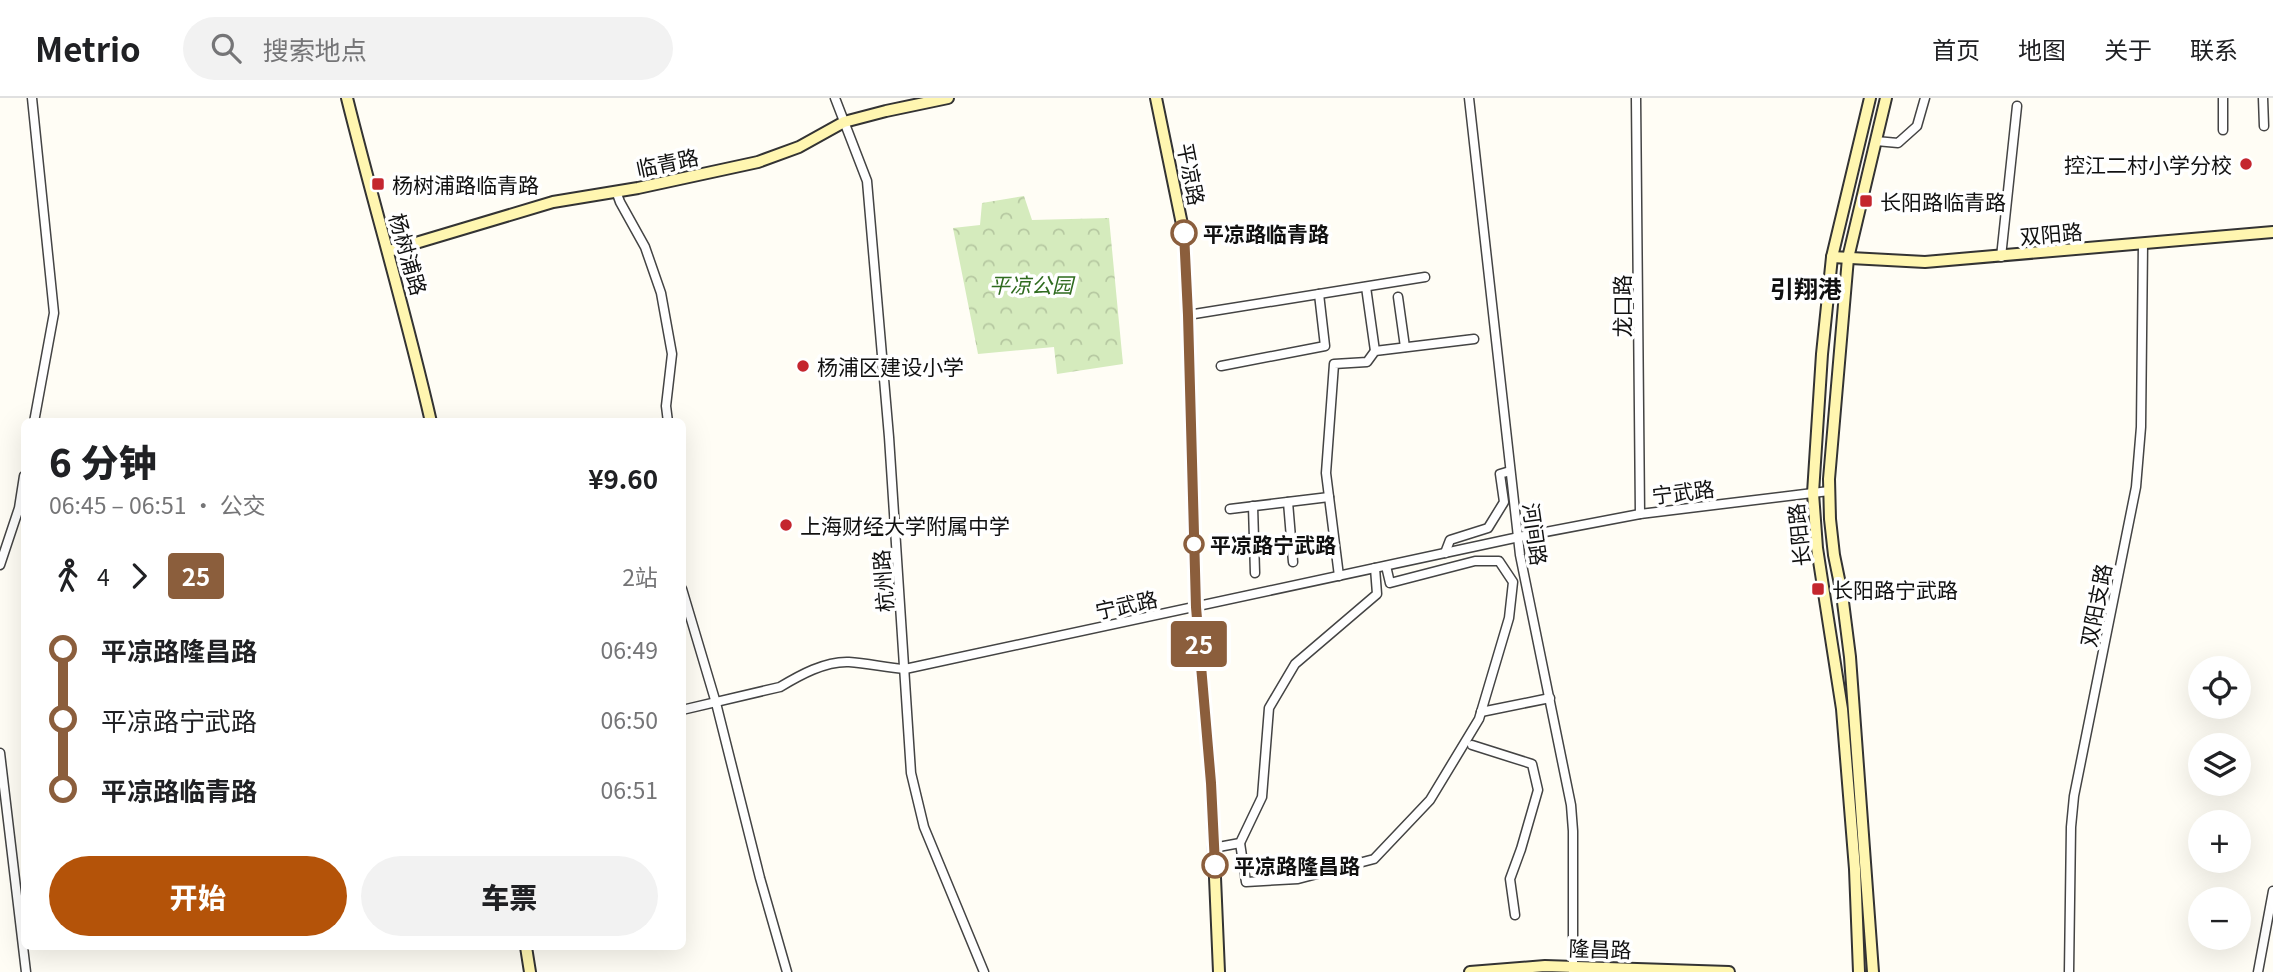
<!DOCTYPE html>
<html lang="zh">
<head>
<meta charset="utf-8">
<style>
	body { margin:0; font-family:Georgia,"Noto Sans SC",serif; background:#f2f2f2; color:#202124; height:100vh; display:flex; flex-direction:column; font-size:26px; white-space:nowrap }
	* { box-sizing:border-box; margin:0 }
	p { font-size:23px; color:#757577 }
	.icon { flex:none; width:38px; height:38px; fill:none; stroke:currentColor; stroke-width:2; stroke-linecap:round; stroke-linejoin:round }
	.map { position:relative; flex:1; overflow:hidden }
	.drawer { position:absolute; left:21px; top:320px; width:665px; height:532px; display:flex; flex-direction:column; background:#fff; border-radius:10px; box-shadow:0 7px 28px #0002 }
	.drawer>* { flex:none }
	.badge { padding:0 14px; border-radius:5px; font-size:24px; line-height:46px }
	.buttons { position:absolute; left:2188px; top:558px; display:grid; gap:14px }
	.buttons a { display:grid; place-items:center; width:63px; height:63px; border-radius:50%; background:#fff; box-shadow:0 7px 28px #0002; font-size:35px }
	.map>.badge { position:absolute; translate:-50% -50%; box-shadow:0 0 0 4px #fff }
	.legs { display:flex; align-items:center; gap:10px; height:77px; padding:0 28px; font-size:23px }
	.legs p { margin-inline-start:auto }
	.head { display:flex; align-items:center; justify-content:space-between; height:119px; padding:0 28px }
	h1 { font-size:38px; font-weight:800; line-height:52px }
	.button { display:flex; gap:14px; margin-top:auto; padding:14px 28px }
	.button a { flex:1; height:80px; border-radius:42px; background:#b45309; color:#fff; font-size:28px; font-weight:800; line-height:80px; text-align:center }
	.button a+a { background:#f2f2f2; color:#202124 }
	ul { padding:0 28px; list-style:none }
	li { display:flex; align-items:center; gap:24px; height:70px; font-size:26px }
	li i { display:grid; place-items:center; width:10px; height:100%; margin:0 9px; background:currentColor }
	li i::after { content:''; width:18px; height:18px; margin:-9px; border:5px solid; border-radius:50%; background:#fff }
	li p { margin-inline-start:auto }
	li:first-child i { background:linear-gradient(#0000 50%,currentColor 0) }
	li:last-child i { background:linear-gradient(currentColor 50%,#0000 0) }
	header { display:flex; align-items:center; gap:42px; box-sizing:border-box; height:98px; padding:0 35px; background:#fff; border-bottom:2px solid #e0e0e0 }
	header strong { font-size:33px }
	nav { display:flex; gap:38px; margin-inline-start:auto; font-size:24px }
	.search { width:490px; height:63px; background:#f2f2f2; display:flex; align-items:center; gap:18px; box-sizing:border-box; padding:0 24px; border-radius:38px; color:#757577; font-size:26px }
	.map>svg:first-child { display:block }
	.park { fill:url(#park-crowns) }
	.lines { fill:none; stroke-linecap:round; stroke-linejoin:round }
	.street-casing { stroke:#444; stroke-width:11 }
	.secondary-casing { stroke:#333; stroke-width:14 }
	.street { stroke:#fff; stroke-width:8 }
	.secondary { stroke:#fff6b0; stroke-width:10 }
	.line-1-casing { stroke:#fff; stroke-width:16 }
	.line-1 { stroke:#8b5e3c; stroke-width:10 }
	.poi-dot { fill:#c4262e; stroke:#fff; stroke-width:2.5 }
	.stop-1-dot { fill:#fff; stroke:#8b5e3c; stroke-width:3.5 }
	.labels { text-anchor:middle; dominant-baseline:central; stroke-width:7; stroke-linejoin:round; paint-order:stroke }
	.street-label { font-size:21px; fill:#111; stroke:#fff }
	.poi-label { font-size:21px; fill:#111; stroke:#fff; text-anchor:start }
	.stop-label { font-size:21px; font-weight:bold; fill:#111; stroke:#fff; text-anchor:start }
	.park-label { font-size:21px; font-style:italic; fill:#2f6b1f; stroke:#fff }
	.quarter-label { font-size:24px; font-weight:bold; fill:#111; stroke:#fff }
</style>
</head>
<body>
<header>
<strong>Metrio</strong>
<div class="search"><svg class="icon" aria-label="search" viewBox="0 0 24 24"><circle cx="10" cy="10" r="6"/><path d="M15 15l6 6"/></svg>搜索地点</div>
<nav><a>首页</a><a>地图</a><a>关于</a><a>联系</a></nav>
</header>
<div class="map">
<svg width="2273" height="874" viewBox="0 0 2273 874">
	<defs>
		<pattern id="park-crowns" width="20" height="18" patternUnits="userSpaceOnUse" patternTransform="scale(1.75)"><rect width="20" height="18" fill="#d5ebbd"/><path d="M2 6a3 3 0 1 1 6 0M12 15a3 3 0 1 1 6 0" fill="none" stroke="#b6c8a1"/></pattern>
	</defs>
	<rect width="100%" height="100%" fill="#fffdf5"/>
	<polygon class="park" points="1024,98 1032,122 1109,120 1123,266 1057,276 1054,249 978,256 953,130 980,127 982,105"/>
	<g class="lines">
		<g class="street-casing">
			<g id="street">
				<polyline points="32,0 54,215 34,324"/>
				<polyline points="835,0 867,83 889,339 911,675 924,729 984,874"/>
				<polyline points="1469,0 1520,457 1571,707 1573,733 1573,874"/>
				<polyline points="1636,0 1640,416"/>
				<polyline points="2223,0 2223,32"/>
				<polyline points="2263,0 2264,28"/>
				<polyline points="1876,43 1898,45 1917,28 1925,0"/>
				<polyline points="616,93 620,104 645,149 661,195 672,256 666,308 668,324"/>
				<polyline points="2001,159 2017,8"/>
				<polyline points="1366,189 1375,253"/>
				<polyline points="1398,199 1405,249"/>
				<polyline points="1188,217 1425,179"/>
				<polyline points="1221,268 1325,248 1319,196"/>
				<polyline points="1288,404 1293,464"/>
				<polyline points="1253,408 1255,475"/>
				<polyline points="1230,411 1329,399"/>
				<polyline points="1445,455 1450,442 1488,430 1504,404 1500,376 1510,373"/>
				<polyline points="0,467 19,410 24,378"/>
				<polyline points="1339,478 1326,375 1334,266 1367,264 1375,253 1474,241"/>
				<polyline points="682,491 716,605 760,780 787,874"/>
				<path d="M682 612 780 589C800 577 825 563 849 564 868 565 887 570 905 571L1519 439 1640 416 1829 393"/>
				<polyline points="1481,614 1550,600"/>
				<polyline points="1472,647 1532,666 1538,692 1521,751 1510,781 1515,817"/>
				<polyline points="0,655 26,874"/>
				<polyline points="1240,745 1246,784 1298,781 1374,761 1430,702 1479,621 1509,520 1513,484 1499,463 1475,463 1390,485 1386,468"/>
				<polyline points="1213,750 1240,745 1262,699 1269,610 1295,566 1377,496 1375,470"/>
				<polyline points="2069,874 2071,729 2074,698 2136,389 2141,329 2143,146"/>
				<polyline points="2258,874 2273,793"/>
			</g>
		</g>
		<g class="secondary-casing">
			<g id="secondary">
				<path d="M347 0C374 108 406 215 431 324"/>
				<polyline points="1156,0 1184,136 1188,217 1196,509 1211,685 1219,874"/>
				<polyline points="389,153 553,104 638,90 758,64 799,49 844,24 886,13 948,0"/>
				<polyline points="1832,159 1925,164 2273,134"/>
				<polyline points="526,849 530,874"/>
				<polyline points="1470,874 1545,868 1729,874"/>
				<polyline points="1859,874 1855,771 1842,611 1817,450 1813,395 1822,256 1832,159 1870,0"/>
				<polyline points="1873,874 1850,559 1842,496 1834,457 1830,421 1829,381 1848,160 1886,0"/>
			</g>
		</g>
		<use href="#street" class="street"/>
		<use href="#secondary" class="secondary"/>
	</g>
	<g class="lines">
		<g class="line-1-casing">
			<polyline id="line-1" points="1184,135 1188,217 1196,509 1211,685 1215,767"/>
		</g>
		<use href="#line-1" class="line-1"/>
	</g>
	<g class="poi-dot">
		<circle cx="2246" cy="66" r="7"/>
		<rect x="371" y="79" width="14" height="14" rx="3.5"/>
		<rect x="1859" y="96" width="14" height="14" rx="3.5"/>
		<circle cx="803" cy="268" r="7"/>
		<circle cx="786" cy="427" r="7"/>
		<rect x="1811" y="484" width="14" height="14" rx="3.5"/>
	</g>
	<g class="stop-1-dot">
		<circle cx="1184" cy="135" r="12"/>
		<circle cx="1194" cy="446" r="9"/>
		<circle cx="1215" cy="767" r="12"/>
	</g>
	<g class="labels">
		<g class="street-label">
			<text transform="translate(667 64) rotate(-12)">临青路</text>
			<text transform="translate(1192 76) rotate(79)">平凉路</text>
			<text transform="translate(2051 135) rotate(-5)">双阳路</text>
			<text transform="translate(409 156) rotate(74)">杨树浦路</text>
			<text transform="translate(1621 208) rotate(-90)">龙口路</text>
			<text transform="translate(1683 393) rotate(-7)">宁武路</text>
			<text transform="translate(1536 436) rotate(82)">河间路</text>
			<text transform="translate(1798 437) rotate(-96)">长阳路</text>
			<text transform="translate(882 483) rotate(-94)">杭州路</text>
			<text transform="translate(1126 506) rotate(-12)">宁武路</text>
			<text transform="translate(2095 507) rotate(-79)">双阳支路</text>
			<text transform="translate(1600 850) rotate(2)">隆昌路</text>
		</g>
		<g class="poi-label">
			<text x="2232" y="66" text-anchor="end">控江二村小学分校</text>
			<text x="392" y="86">杨树浦路临青路</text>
			<text x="1880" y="103">长阳路临青路</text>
			<text x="817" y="268">杨浦区建设小学</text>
			<text x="800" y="427">上海财经大学附属中学</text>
			<text x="1832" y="491">长阳路宁武路</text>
		</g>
		<g class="stop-label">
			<text x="1203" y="135">平凉路临青路</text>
			<text x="1210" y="446">平凉路宁武路</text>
			<text x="1234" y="767">平凉路隆昌路</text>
		</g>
		<g class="park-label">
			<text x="1031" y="186">平凉公园</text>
		</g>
		<g class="quarter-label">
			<text x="1806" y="189">引翔港</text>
		</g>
	</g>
</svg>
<div class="buttons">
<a><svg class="icon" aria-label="locate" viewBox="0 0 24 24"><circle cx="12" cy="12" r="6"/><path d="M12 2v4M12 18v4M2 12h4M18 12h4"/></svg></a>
<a><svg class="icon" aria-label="layers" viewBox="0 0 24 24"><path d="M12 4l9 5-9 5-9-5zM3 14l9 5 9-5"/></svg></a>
<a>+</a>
<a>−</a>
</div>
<b class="badge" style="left:1199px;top:546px;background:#8b5e3c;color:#fff">25</b>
<section class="drawer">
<div class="head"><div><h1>6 分钟</h1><p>06:45 – 06:51 · 公交</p></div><b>¥9.60</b></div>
<div class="legs"><svg class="icon" aria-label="walk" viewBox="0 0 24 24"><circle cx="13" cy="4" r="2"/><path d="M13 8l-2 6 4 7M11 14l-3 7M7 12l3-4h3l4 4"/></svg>4<svg class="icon" aria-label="forward" viewBox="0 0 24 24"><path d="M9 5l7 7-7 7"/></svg><b class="badge" style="background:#8b5e3c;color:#fff">25</b><p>2站</p></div>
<ul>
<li><i style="color:#8b5e3c"></i><b>平凉路隆昌路</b><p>06:49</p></li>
<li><i style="color:#8b5e3c"></i><span>平凉路宁武路</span><p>06:50</p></li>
<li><i style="color:#8b5e3c"></i><b>平凉路临青路</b><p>06:51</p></li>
</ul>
<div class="button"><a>开始</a><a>车票</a></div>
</section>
</div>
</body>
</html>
